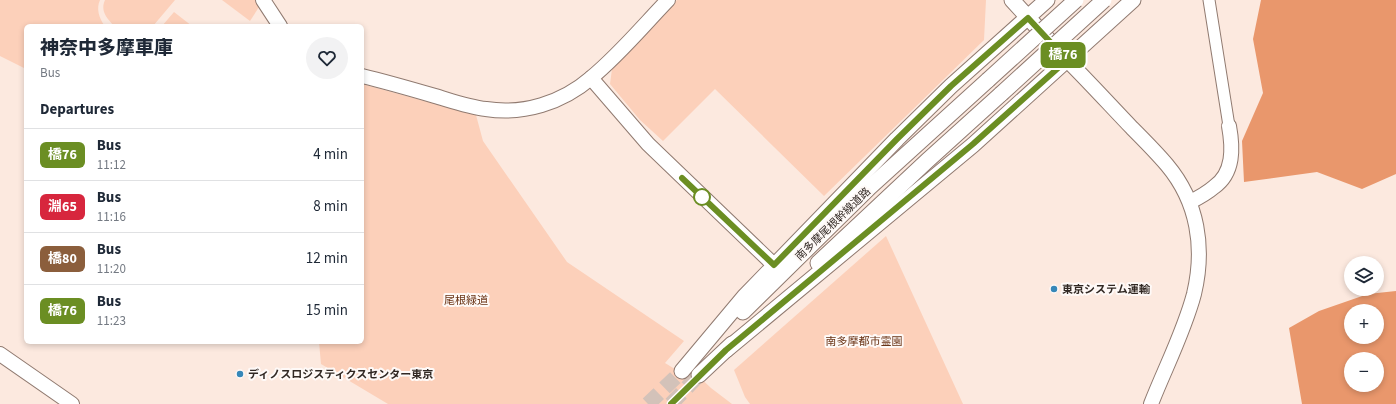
<!DOCTYPE html>
<html lang="en">
<head>
<meta charset="utf-8">
<style>
	body { margin:0; font-family:"Source Sans 3","Noto Sans JP",sans-serif; background:#f2f2f3; color:#1f2937; height:100vh; display:flex; flex-direction:column; font-size:15px; white-space:nowrap }
	* { box-sizing:border-box; margin:0 }
	p { font-size:13px; color:#747a83 }
	.icon { flex:none; width:22px; height:22px; fill:none; stroke:currentColor; stroke-width:2; stroke-linecap:round; stroke-linejoin:round }
	.map { position:relative; flex:1; overflow:hidden }
	.side { position:absolute; left:24px; top:24px; width:340px; height:320px; display:flex; flex-direction:column; background:#fff; border-radius:6px; box-shadow:0 2px 6px #0003 }
	.side>* { flex:none }
	.badge { padding:0 8px; border-radius:6px; font-size:14px; line-height:26px }
	.controls { position:absolute; left:1344px; top:256px; display:grid; gap:8px }
	.controls a { display:grid; place-items:center; width:40px; height:40px; border-radius:50%; background:#fff; box-shadow:0 2px 6px #0003; font-size:20px }
	.map>.badge { position:absolute; translate:-50% -50%; box-shadow:0 0 0 2px #fff }
	h2 { padding:0 16px; font-size:15px; line-height:36px }
	.round { display:grid; place-items:center; flex:none; width:42px; height:42px; border-radius:21px; background:#f2f2f3 }
	.head { display:flex; align-items:center; justify-content:space-between; height:68px; padding:0 16px }
	h1 { font-size:19px; font-weight:800; line-height:30px }
	ul { padding:0; list-style:none }
	li { display:flex; align-items:center; gap:12px; height:52px; padding:0 16px; border-top:1px solid #e0e1e3 }
	li div { flex:1 }
	li b { display:block; font-size:15px }
	li em { font-style:normal }
	li .badge { min-width:44px; font-weight:700; text-align:center }
	.map>svg:first-child { display:block }
	.green { fill:#fcd0ba }
	.forest { fill:#e9976c; fill-rule:evenodd }
	.lines { fill:none; stroke-linecap:round; stroke-linejoin:round }
	.secondary-tunnel { stroke:#d3c2b9; stroke-width:15; stroke-dasharray:15 8; stroke-linecap:butt }
	.minor-casing { stroke:#907a70; stroke-width:13 }
	.tertiary-casing { stroke:#907a70; stroke-width:16 }
	.secondary-casing { stroke:#907a70; stroke-width:17 }
	.minor { stroke:#fff; stroke-width:11 }
	.tertiary { stroke:#fff; stroke-width:14 }
	.secondary { stroke:#fff; stroke-width:15 }
	.secondary-bridge-casing { stroke:#907a70; stroke-width:17; stroke-linecap:butt }
	.secondary-bridge { stroke:#fff; stroke-width:15 }
	.line-casing { stroke:#fff; stroke-width:9 }
	.line { stroke:#6b8e23; stroke-width:6 }
	.stop-dot { fill:#fff; stroke:#6b8e23; stroke-width:2 }
	.poi-dot { fill:#3687b8; stroke:#fef9f7; stroke-width:1.5 }
	.labels { text-anchor:middle; dominant-baseline:central; stroke-width:4; stroke-linejoin:round; paint-order:stroke }
	.street-label { font-size:11px; fill:#312823; stroke:#fef9f7 }
	.poi-label { font-size:11px; font-weight:bold; fill:#312823; stroke:#fef9f7; text-anchor:start }
	.park-label { font-size:11px; fill:#693315; stroke:#fef9f7 }
</style>
</head>
<body>
<div class="map">
<svg width="1396" height="404" viewBox="0 0 1396 404">
	<rect width="100%" height="100%" fill="#fce9df"/>
	<g class="green">
		<path d="M0 0H100C96 8 99 19 105 26H26V69L0 56Z"/>
		<path d="M105 0H175L153 26H114C107 18 100 11 105 0Z"/>
		<polygon points="222,0 255,0 259,7 250,21"/>
		<polygon points="677,0 986,0 984,40 824,196 715,89 663,141 640,120 610,84 612,69"/>
		<polygon points="174,12 192,26 162,26"/>
		<polygon points="362,84 476,115 483,141 567,262 684,341 665,363 688,377 693,371 711,388 732,404 388,404 321,364 319,342 362,342"/>
		<polygon points="886,236 963,404 750,404 745,397 734,370"/>
	</g>
	<g class="forest">
		<polygon points="1261,0 1396,0 1396,174 1362,189 1317,172 1244,182 1242,141 1263,93 1253,39"/>
		<path d="M1396 291V404H1302L1289 328 1319 311 1368 294ZM1351 311H1377V337H1351ZM1351 359H1377V385H1351Z"/>
	</g>
	<g class="lines">
		<g class="secondary-tunnel">
			<polyline points="648,404 682,371"/>
			<polyline points="671,404 699,375"/>
		</g>
		<g class="minor-casing">
			<polyline id="minor" points="1209,0 1229,126"/>
		</g>
		<g class="tertiary-casing">
			<g id="tertiary">
				<polyline points="263,0 280,26"/>
				<path d="M1067 60C1089 82 1110 105 1132 128 1144 140 1156 152 1167 165 1198 202 1205 248 1194 294 1184 332 1165 368 1151 404"/>
				<path d="M362 76C387 82 411 89 435 96 452 101 469 107 486 109 523 115 562 103 591 78 619 55 643 26 668 0"/>
				<polyline points="591,78 648,144 774,265"/>
				<path d="M1190 202C1198 198 1207 193 1214 187 1234 173 1233 148 1229 126"/>
				<polyline points="0,354 72,404"/>
			</g>
		</g>
		<g class="secondary-casing">
			<g id="secondary">
				<polyline points="1012,0 1067,60"/>
				<polyline points="818,263 928,160 1001,94"/>
				<polyline points="743,312 870,187 988,80"/>
				<polyline points="726,350 973,145 1133,0"/>
				<polyline points="682,371 744,297 897,139 951,86 1047,0"/>
				<polyline points="699,375 732,344"/>
			</g>
		</g>
		<use href="#minor" class="minor"/>
		<use href="#tertiary" class="tertiary"/>
		<use href="#secondary" class="secondary"/>
		<g class="secondary-bridge-casing">
			<g id="secondary-bridge">
				<polyline points="988,80 1076,0"/>
				<polyline points="1001,94 1104,0"/>
			</g>
		</g>
		<use href="#secondary-bridge" class="secondary-bridge"/>
	</g>
	<g class="lines">
		<g class="line-casing">
			<polyline id="line" points="671,404 726,350 973,144 1067,60 1028,18 951,86 897,139 774,265 682,178"/>
		</g>
		<use href="#line" class="line"/>
	</g>
	<circle class="stop-dot" cx="702" cy="197" r="8"/>
	<g class="poi-dot">
		<circle cx="1054" cy="289" r="4"/>
		<circle cx="240" cy="374" r="4"/>
	</g>
	<g class="labels">
		<g class="street-label">
			<text transform="translate(833 224) rotate(-44)">南多摩尾根幹線道路</text>
		</g>
		<g class="poi-label">
			<text x="1062" y="289">東京システム運輸</text>
			<text x="248" y="374">ディノスロジスティクスセンター東京</text>
		</g>
		<g class="park-label">
			<text x="466" y="300">尾根緑道</text>
			<text x="864" y="341">南多摩都市霊園</text>
		</g>
	</g>
</svg>
<div class="controls">
<a><svg class="icon" aria-label="layers" viewBox="0 0 24 24"><path d="M12 4l9 5-9 5-9-5zM3 14l9 5 9-5"/></svg></a>
<a>+</a>
<a>−</a>
</div>
<b class="badge" style="left:1063px;top:55px;background:#6b8e23;color:#fff">橋76</b>
<section class="side">
<div class="head"><div><h1>神奈中多摩車庫</h1><p>Bus</p></div><a class="round"><svg class="icon" aria-label="heart" viewBox="0 0 24 24"><path d="M12 20l-8-8c-3-5 5-10 8-4 3-6 11-1 8 4z"/></svg></a></div>
<h2>Departures</h2>
<ul>
<li><span class="badge" style="background:#6b8e23;color:#fff">橋76</span><div><b>Bus</b><p>11:12</p></div><em>4 min</em></li>
<li><span class="badge" style="background:#d7263d;color:#fff">淵65</span><div><b>Bus</b><p>11:16</p></div><em>8 min</em></li>
<li><span class="badge" style="background:#8b5e3c;color:#fff">橋80</span><div><b>Bus</b><p>11:20</p></div><em>12 min</em></li>
<li><span class="badge" style="background:#6b8e23;color:#fff">橋76</span><div><b>Bus</b><p>11:23</p></div><em>15 min</em></li>
</ul>
</section>
</div>
</body>
</html>
